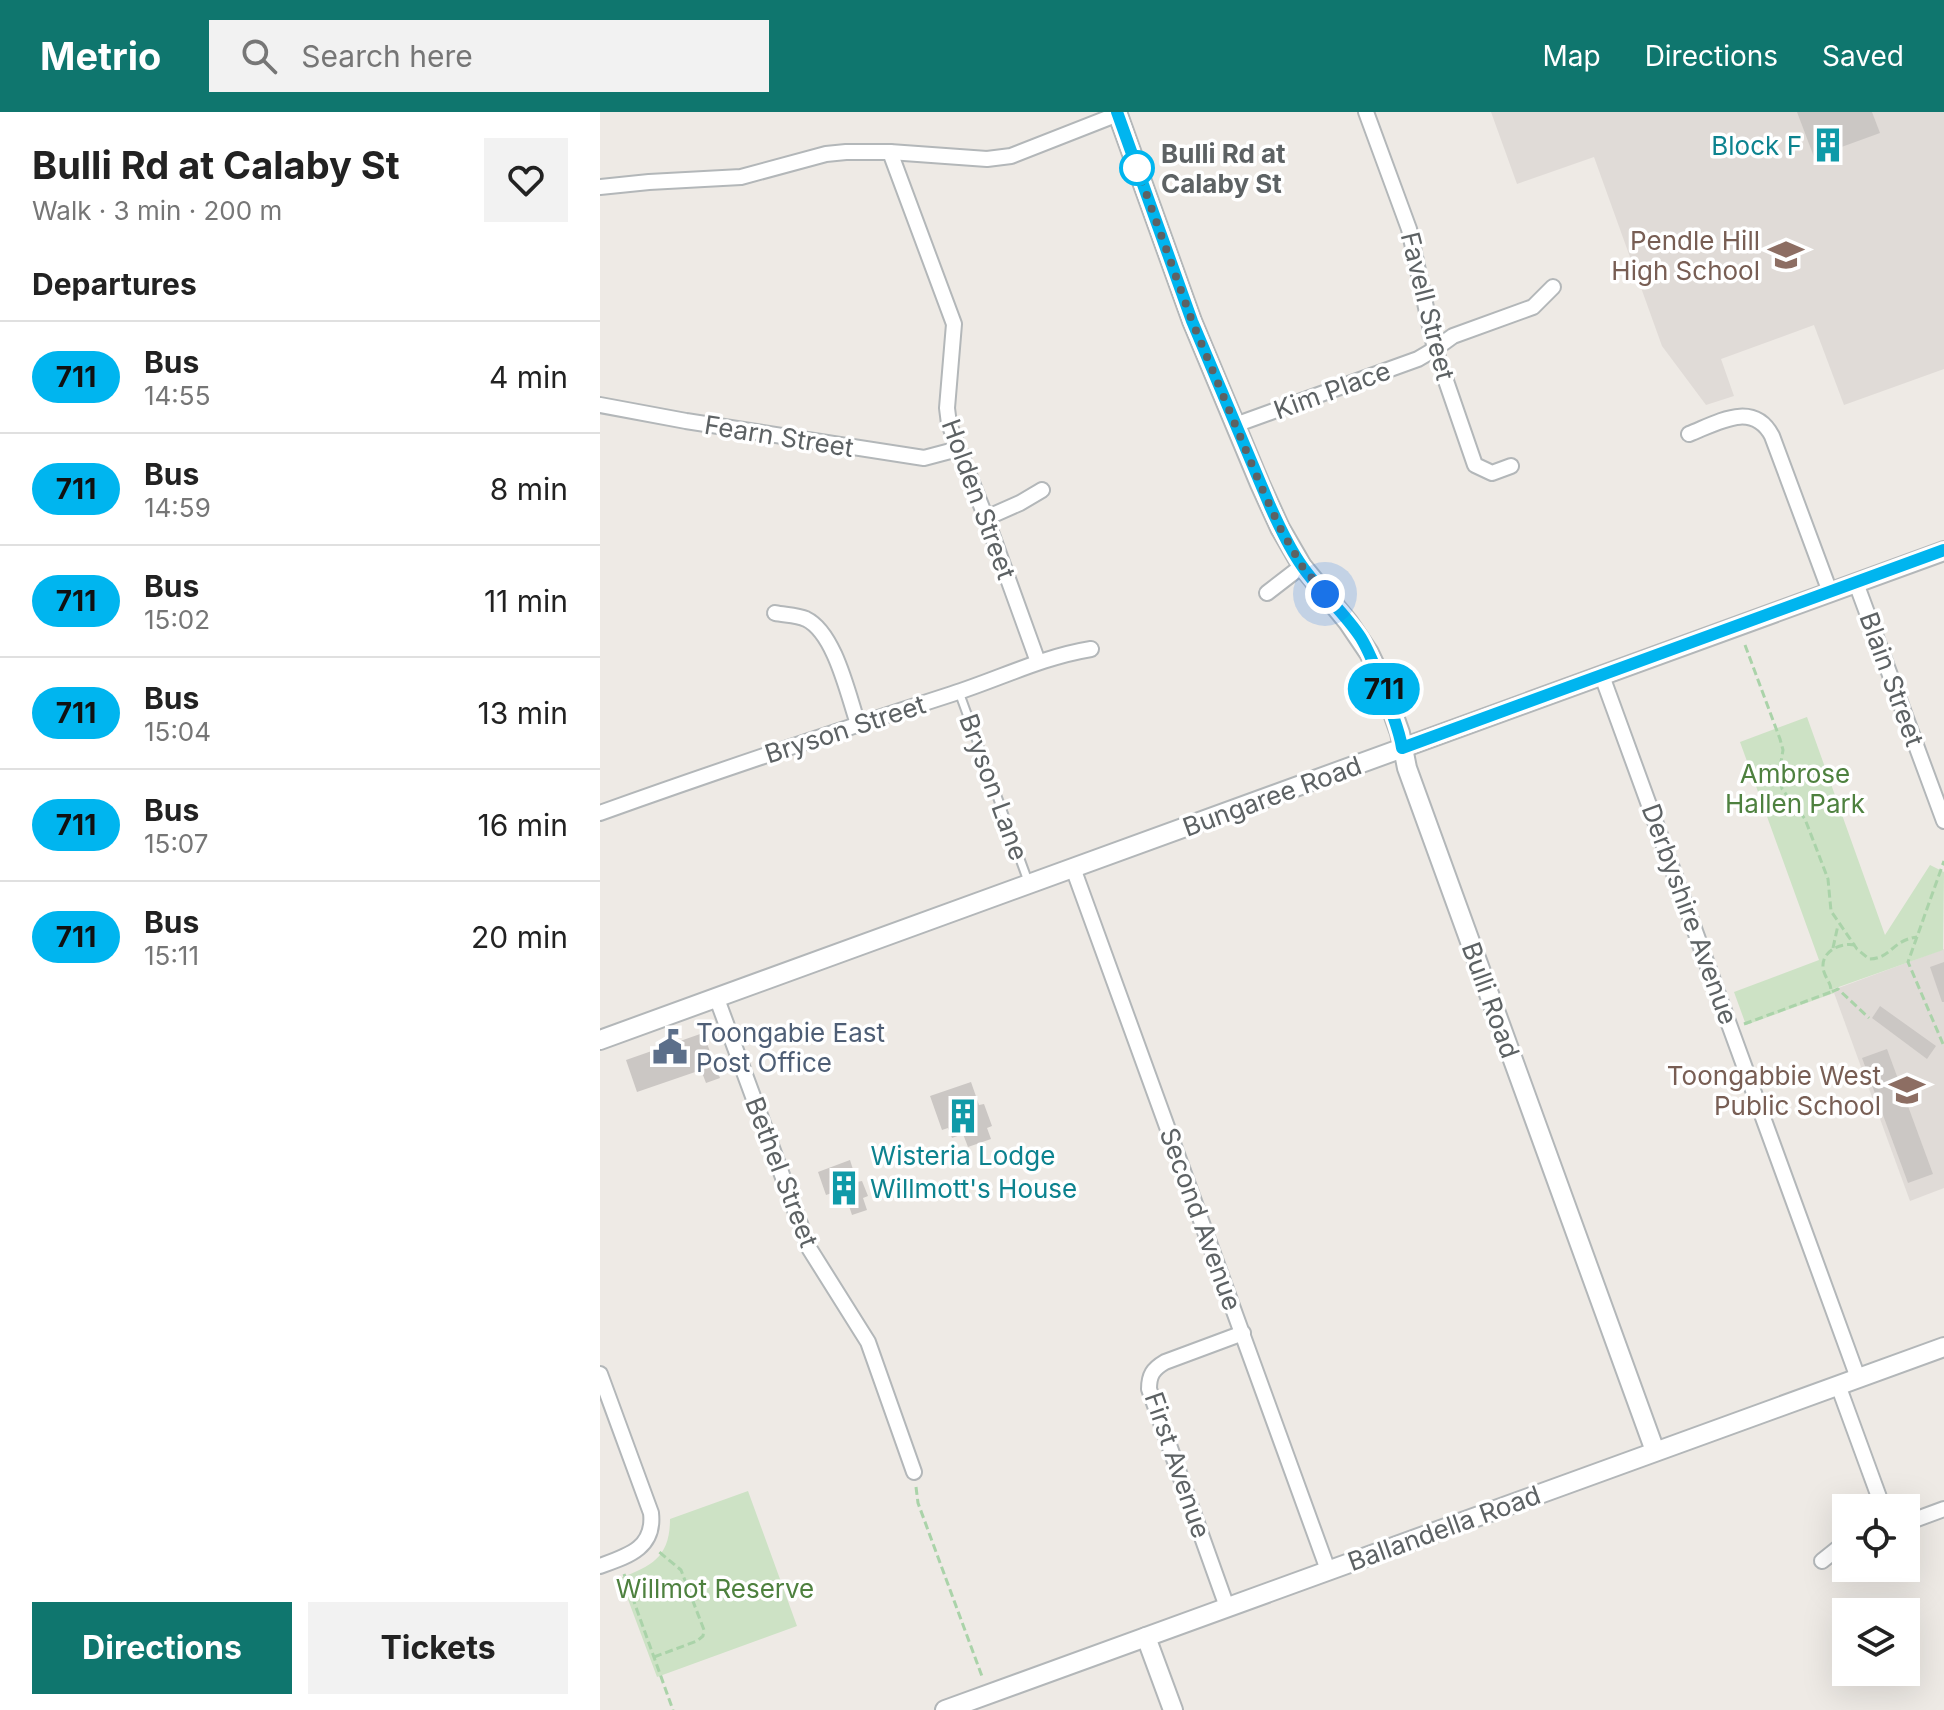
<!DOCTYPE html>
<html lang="en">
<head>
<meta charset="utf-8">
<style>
	body { margin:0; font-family:Inter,sans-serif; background:#f2f2f2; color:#222; height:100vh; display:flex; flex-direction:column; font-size:30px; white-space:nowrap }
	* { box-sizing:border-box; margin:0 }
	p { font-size:26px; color:#767676 }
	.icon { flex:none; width:44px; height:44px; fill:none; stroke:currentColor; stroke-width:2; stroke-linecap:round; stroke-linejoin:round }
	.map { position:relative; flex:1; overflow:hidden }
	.panel { display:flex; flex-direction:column; background:#fff; width:600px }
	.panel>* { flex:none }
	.badge { padding:0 16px; border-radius:26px; font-size:28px; line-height:52px }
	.buttons { position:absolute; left:1232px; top:1382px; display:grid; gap:16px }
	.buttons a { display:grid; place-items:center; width:88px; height:88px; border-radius:0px; background:#fff; box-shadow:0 8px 32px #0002; font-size:40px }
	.you { position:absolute; width:40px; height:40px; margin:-20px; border:6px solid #fff; border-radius:50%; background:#1a73e8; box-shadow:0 0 0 12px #1a73e833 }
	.map>.badge { position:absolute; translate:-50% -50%; box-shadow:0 0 0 4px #fff }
	h2 { padding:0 32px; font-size:30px; line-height:72px }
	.round { display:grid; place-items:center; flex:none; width:84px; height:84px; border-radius:0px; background:#f2f2f2 }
	.head { display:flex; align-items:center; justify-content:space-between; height:136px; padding:0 32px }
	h1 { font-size:38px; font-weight:700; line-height:60px }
	.button { display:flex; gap:16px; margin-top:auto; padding:16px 32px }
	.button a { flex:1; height:92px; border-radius:0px; background:#0f766e; color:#fff; font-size:32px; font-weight:700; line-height:92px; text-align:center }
	.button a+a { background:#f2f2f2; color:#222 }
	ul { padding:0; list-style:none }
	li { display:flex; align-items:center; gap:24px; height:112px; padding:0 32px; border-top:2px solid #e0e0e0 }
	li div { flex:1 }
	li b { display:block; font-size:30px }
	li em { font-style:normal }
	li .badge { min-width:88px; font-weight:700; text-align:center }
	header { display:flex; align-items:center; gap:48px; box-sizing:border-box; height:112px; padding:0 40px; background:#0f766e; color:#fff }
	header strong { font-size:38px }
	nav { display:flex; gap:44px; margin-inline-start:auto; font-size:28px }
	.search { width:560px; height:72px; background:#f2f2f2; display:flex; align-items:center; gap:20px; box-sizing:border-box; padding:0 28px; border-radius:0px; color:#767676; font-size:30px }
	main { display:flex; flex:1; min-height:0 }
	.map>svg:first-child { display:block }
	.education { fill:#e0dbd7 }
	.green { fill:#cde2c5 }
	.building { fill:#cbc7c4 }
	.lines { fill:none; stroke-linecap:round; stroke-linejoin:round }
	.service-casing { stroke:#b3b7b9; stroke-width:11 }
	.minor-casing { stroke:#b3b7b9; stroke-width:18 }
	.tertiary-casing { stroke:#b3b7b9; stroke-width:22 }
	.path { stroke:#aad3a9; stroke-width:3; stroke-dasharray:8 4; stroke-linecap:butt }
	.service { stroke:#fff; stroke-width:7 }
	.minor { stroke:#fff; stroke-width:14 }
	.tertiary { stroke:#fff; stroke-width:18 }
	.line-casing { stroke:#fff; stroke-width:18 }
	.line { stroke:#00b5ef; stroke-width:12 }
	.walk { stroke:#5d6264; stroke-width:8; stroke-dasharray:0 14.4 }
	.stop-dot { fill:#fff; stroke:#00b5ef; stroke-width:4 }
	.labels { text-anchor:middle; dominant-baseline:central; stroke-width:7; stroke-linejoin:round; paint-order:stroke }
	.culture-label { font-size:26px; fill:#0d838f; stroke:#fff; text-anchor:end }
	.stop-label { font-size:26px; font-weight:bold; fill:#5d6264; stroke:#fff; text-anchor:start }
	.education-label { font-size:26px; fill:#785e54; stroke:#fff; text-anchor:end }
	.street-label { font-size:26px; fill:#5d6264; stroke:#fff }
	.park-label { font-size:26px; fill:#4e813f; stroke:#fff }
	.service-label { font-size:26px; fill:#4e5e75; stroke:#fff; text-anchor:start }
</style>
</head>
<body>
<header>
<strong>Metrio</strong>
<div class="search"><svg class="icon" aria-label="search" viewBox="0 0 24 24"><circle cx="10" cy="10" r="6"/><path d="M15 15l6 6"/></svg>Search here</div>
<nav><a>Map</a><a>Directions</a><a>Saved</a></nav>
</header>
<main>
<section class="panel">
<div class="head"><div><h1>Bulli Rd at Calaby St</h1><p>Walk · 3 min · 200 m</p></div><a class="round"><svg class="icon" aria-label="heart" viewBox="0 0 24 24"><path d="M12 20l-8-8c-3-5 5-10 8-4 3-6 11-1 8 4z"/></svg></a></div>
<h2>Departures</h2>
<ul>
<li><span class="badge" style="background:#00b5ef;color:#111">711</span><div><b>Bus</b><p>14:55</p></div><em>4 min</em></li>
<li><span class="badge" style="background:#00b5ef;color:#111">711</span><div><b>Bus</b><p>14:59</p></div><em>8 min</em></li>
<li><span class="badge" style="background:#00b5ef;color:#111">711</span><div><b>Bus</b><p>15:02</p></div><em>11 min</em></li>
<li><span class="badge" style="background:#00b5ef;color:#111">711</span><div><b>Bus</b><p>15:04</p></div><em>13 min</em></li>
<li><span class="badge" style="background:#00b5ef;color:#111">711</span><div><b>Bus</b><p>15:07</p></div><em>16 min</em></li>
<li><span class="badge" style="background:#00b5ef;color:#111">711</span><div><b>Bus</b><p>15:11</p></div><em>20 min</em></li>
</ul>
<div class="button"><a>Directions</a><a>Tickets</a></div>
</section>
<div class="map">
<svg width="1344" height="1598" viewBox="0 0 1344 1598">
	<rect width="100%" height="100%" fill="#eeeae5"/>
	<g class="education">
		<polygon points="891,0 1344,0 1344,257 1244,293 1214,213 1121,247 1134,284 1106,293 1062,234 994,45 917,72"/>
		<polygon points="1344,837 1344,1076 1310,1089 1233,878"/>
	</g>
	<g class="green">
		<polygon points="1207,605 1285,823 1330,753 1344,760 1343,838 1233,877 1234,881 1146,913 1134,880 1219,848 1140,630"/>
		<path d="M148 1379 197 1514 57 1565 20 1466C53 1454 70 1444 70 1407Z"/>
	</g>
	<g class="building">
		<polygon points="1197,0 1272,0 1280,21 1214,45"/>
		<polygon points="1344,850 1344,890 1342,890 1330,855"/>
		<polygon points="1280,894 1336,934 1327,947 1272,906"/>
		<polygon points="103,921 120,966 106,971 101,958 37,980 26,948"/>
		<polygon points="1287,937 1333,1062 1308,1071 1262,946"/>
		<polygon points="371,970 379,993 384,992 392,1014 387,1016 391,1027 368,1035 363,1022 352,1026 348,1016 342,1018 330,984"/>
		<polygon points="250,1048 257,1070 262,1069 268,1084 263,1086 267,1098 252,1103 247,1088 236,1092 232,1081 226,1083 218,1060"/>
	</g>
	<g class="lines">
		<g class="service-casing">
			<polyline id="service" points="359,580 428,769"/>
		</g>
		<g class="minor-casing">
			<g id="minor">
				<polyline points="766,0 809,117 835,237 875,353 892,361 911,354"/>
				<polyline points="290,40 354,212 347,296 349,312 386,406 438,550"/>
				<polyline points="0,75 49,70 141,65 226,42 246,40 290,40 387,47 411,44 518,2"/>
				<polyline points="0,293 86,309 324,346 358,337"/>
				<polyline points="635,313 818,247 835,237 853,224 933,195 953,175"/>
				<path d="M1089 322C1117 311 1153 288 1172 324L1230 480"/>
				<polyline points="386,406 420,391 442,378"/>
				<polyline points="1256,471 1344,709"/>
				<polyline points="667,481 702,454"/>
				<path d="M175 501C184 503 197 503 206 507 235 521 248 583 258 612"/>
				<polyline points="1002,564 1258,1266"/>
				<path d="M0 701C117 659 234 620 352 582 399 567 442 545 491 537"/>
				<polyline points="473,756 728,1458"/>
				<polyline points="117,887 209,1136 268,1230 314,1360"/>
				<path d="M0 1262 51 1401C55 1436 28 1444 0 1454"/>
				<polyline points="1238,1273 1283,1396"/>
				<polyline points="1306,1411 1344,1397"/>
				<polyline points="1222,1449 1237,1437 1246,1434"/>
				<path d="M627 1495 549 1277C549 1263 553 1257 565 1250L643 1221"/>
			</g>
		</g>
		<g class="tertiary-casing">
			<g id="tertiary">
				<polyline points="517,0 592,209 660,372 680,416 702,454 748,510 769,541 779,562 800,621 807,656 1055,1339"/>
				<polyline points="0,928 1344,439"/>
				<polyline points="546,1525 573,1598"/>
				<polyline points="345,1598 1344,1235"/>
			</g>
		</g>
		<g class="path">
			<path d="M1145 533 1180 627 1183 638 1179 662 1182 677 1205 707 1228 767 1231 799 1257 837 1269 847C1291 847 1292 828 1317 825"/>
			<path d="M1255 833C1239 830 1218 841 1224 860 1227 869 1231 870 1231 880L1238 877 1269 906"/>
			<polyline points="1233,836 1238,813"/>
			<polyline points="1144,912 1231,880"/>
			<polyline points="1343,932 1308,850 1344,749"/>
			<polyline points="316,1375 318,1391 383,1567"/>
			<polyline points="24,1462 73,1598"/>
			<polyline points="54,1545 97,1529 103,1524 104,1518 81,1458 58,1439"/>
		</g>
		<use href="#service" class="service"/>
		<use href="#minor" class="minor"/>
		<use href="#tertiary" class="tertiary"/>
	</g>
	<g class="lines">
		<g class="line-casing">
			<path id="line" d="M517 0 592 209 670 394C679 414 689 436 702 454 720 480 744 500 761 526 773 546 780 568 788 589 793 605 800 620 802 636L1344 438"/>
		</g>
		<use href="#line" class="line"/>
		<polyline class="walk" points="537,56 592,209 660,372 680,416 702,454 725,482"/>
	</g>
	<defs>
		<g id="building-bare" transform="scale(2.76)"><path d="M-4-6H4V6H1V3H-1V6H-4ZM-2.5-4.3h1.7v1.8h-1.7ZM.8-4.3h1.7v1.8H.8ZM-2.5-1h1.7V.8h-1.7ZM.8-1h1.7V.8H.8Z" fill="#0f9aa8" stroke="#fff" stroke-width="2.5" paint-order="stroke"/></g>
		<g id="school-bare" transform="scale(2.76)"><path d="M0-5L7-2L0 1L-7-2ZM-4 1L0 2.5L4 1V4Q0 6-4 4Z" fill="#8d6e63" stroke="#fff" stroke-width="2.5" paint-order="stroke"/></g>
		<g id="civic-bare" transform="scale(2.76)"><path d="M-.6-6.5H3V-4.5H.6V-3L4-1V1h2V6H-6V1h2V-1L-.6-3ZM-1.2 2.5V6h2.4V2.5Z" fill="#5c6f8a" stroke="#fff" stroke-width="2.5" paint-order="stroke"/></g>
	</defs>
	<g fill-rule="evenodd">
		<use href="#building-bare" x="1228" y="33"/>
		<use href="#school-bare" x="1186" y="143"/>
		<use href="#civic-bare" x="70" y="935"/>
		<use href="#school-bare" x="1307" y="978"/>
		<use href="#building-bare" x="363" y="1004"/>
		<use href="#building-bare" x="244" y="1076"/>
	</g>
	<circle class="stop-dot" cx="537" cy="56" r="16"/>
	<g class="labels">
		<g class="culture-label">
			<text x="1202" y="33">Block F</text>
			<text x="363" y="1043" text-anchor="middle">Wisteria Lodge</text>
			<text x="270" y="1076" text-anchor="start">Willmott's House</text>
		</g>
		<g class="stop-label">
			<text x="561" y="41">Bulli Rd at<tspan x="561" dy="30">Calaby St</tspan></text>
		</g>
		<g class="education-label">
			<text x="1160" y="128">Pendle Hill<tspan x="1160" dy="30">High School</tspan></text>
			<text x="1281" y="963">Toongabbie West<tspan x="1281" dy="30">Public School</tspan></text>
		</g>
		<g class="street-label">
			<text transform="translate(828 194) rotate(76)">Favell Street</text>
			<text transform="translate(732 278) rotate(-20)">Kim Place</text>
			<text transform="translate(179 324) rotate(9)">Fearn Street</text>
			<text transform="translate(379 387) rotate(70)">Holden Street</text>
			<text transform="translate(1292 567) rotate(70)">Blain Street</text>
			<text transform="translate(245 617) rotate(-18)">Bryson Street</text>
			<text transform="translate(394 675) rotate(70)">Bryson Lane</text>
			<text transform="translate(672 684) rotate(-20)">Bungaree Road</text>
			<text transform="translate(1090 802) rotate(70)">Derbyshire Avenue</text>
			<text transform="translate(891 888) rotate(70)">Bulli Road</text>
			<text transform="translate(182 1060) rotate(69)">Bethel Street</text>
			<text transform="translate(601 1107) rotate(70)">Second Avenue</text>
			<text transform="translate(578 1353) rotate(71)">First Avenue</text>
			<text transform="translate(844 1416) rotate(-20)">Ballandella Road</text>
		</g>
		<g class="park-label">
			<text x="1195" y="661">Ambrose<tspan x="1195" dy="30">Hallen Park</tspan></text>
			<text x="115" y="1476">Willmot Reserve</text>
		</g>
		<g class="service-label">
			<text x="96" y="920">Toongabie East<tspan x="96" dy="30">Post Office</tspan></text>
		</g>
	</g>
</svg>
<div class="buttons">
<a><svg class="icon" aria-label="locate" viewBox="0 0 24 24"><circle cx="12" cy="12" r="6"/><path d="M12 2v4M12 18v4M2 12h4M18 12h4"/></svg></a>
<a><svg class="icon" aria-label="layers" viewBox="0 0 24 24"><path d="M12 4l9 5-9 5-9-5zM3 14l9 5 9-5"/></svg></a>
</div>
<div class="you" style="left:725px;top:482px"></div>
<b class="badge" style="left:784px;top:577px;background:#00b5ef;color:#111">711</b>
</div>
</main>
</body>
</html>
